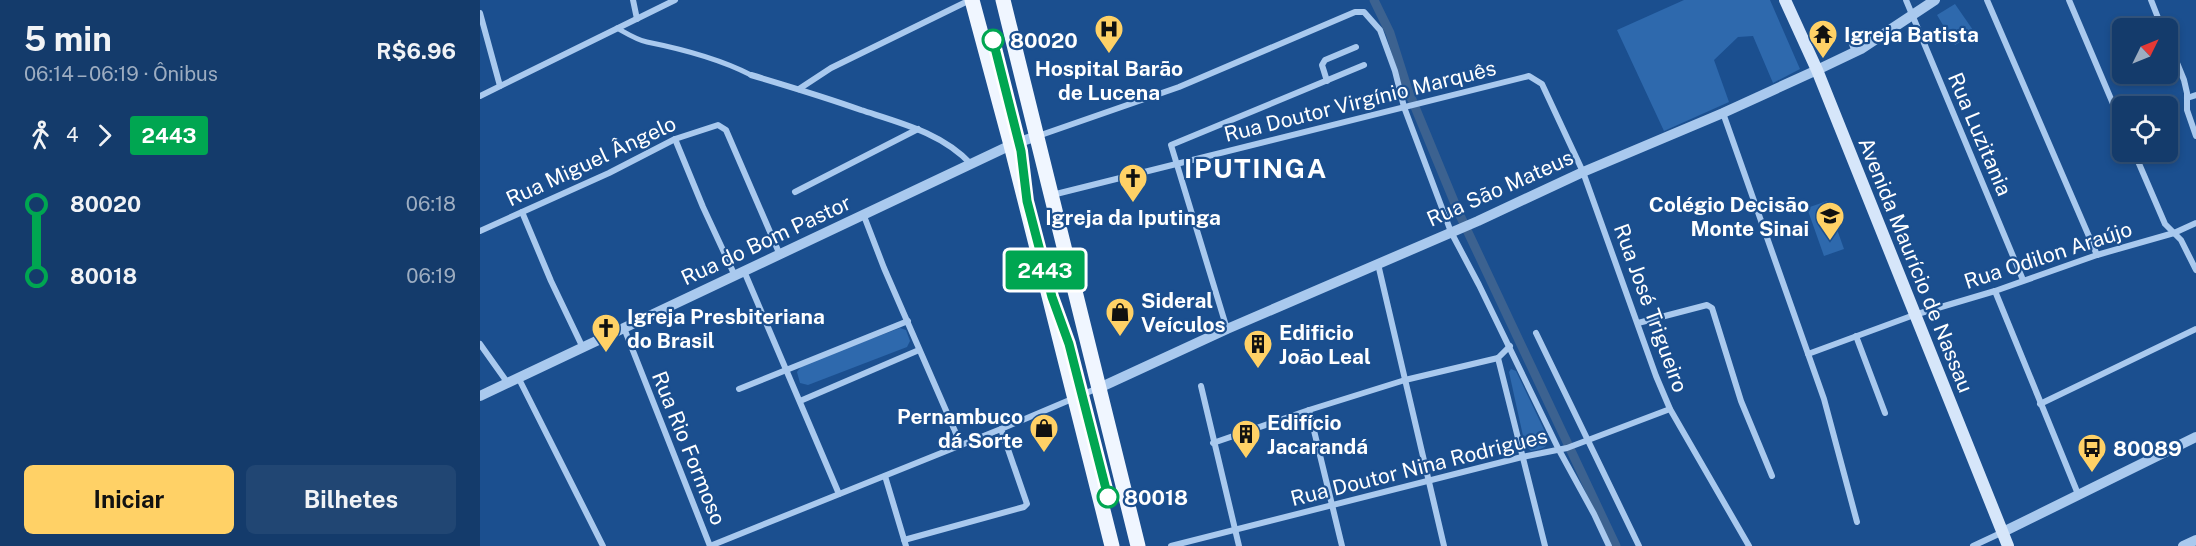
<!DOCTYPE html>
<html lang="pt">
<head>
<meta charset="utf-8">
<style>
	body { margin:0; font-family:"Public Sans",sans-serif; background:#214673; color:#f1f3f6; height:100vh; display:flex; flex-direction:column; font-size:22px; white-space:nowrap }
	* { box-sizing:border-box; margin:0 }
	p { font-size:20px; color:#9dadc1 }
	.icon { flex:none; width:33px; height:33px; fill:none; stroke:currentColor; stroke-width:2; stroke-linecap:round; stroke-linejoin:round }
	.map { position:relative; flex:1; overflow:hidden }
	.drawer { display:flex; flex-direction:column; background:#143b6b; width:480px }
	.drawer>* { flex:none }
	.badge { padding:0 12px; border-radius:4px; font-size:21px; line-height:39px }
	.needle { width:39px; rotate:47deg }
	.controls { position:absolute; left:1632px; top:18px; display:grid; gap:12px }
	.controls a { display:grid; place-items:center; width:66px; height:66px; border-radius:9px; background:#143b6b; box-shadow:0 3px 9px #0003,0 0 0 2px #33557e; font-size:30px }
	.map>.badge { position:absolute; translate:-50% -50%; box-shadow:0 0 0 3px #fff }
	.legs { display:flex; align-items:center; gap:9px; height:66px; padding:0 24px; font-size:20px }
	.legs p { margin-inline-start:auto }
	.headline { display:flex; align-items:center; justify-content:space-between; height:102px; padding:0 24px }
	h1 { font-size:33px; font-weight:700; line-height:45px }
	.button { display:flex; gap:12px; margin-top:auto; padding:12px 24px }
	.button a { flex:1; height:69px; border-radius:9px; background:#ffd166; color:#111; font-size:24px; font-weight:700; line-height:69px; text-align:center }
	.button a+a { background:#214673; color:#f1f3f6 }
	ul { padding:0 24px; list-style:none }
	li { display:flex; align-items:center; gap:21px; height:72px; font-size:22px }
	li i { display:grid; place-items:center; width:9px; height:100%; margin:0 8px; background:currentColor }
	li i::after { content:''; width:15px; height:15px; margin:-8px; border:4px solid; border-radius:50%; background:#143b6b }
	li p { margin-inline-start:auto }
	li:first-child i { background:linear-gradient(#0000 50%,currentColor 0) }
	li:last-child i { background:linear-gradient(currentColor 50%,#0000 0) }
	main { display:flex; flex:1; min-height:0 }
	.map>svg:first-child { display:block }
	.green { fill:#2e69ad }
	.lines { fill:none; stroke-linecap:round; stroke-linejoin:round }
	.canal { stroke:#3c6290; stroke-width:9 }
	.pedestrian { stroke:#a9c9ee; stroke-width:5 }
	.minor { stroke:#a9c9ee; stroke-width:6 }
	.tertiary { stroke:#a9c9ee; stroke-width:10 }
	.secondary { stroke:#d6e6fa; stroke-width:12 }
	.primary { stroke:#f0f6ff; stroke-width:15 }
	.line-1-casing { stroke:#fff; stroke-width:14 }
	.line-1 { stroke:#00a651; stroke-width:9 }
	.stop-1-dot { fill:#fff; stroke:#00a651; stroke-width:3 }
	.labels { text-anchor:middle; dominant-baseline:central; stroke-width:4.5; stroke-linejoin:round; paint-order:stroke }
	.poi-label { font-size:21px; font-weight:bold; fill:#fff; stroke:#1b4f8f; text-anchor:start }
	.stop-label { font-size:21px; font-weight:bold; fill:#fff; stroke:#1b4f8f; text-anchor:start }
	.street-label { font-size:21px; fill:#fff; stroke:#1b4f8f }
	.district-label { font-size:27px; font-weight:bold; letter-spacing:1.5px; fill:#fff; stroke:#1b4f8f }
</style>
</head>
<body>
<main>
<section class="drawer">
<div class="headline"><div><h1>5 min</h1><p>06:14 – 06:19 · Ônibus</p></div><b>R$6.96</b></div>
<div class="legs"><svg class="icon" aria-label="walk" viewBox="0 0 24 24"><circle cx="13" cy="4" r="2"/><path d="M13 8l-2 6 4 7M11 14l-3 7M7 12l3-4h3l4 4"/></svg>4<svg class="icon" aria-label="forward" viewBox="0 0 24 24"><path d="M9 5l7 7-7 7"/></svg><b class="badge" style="background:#00a651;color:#fff">2443</b></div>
<ul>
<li><i style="color:#00a651"></i><b>80020</b><p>06:18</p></li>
<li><i style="color:#00a651"></i><b>80018</b><p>06:19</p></li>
</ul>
<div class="button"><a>Iniciar</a><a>Bilhetes</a></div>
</section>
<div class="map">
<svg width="1716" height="546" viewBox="0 0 1716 546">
	<rect width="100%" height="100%" fill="#1b4f8f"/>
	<g class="green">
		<polygon points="1204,0 1290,0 1320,69 1293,83 1273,36 1258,37 1234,60 1249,102 1184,131 1137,30"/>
		<polygon points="1475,4 1495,33 1475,45 1457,15"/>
		<polygon points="1347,201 1364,249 1344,256 1327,208"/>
		<polygon points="420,328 426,330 430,341 427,347 328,385 320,383 317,372 322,365"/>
		<path d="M1031 369 1036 371 1068 438C1069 449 1060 449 1051 451L1045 445 1029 372Z"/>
	</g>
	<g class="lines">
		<polyline class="canal" points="894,0 910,33 928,90 978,211 1136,546"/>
		<path class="pedestrian" d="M137 28C146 33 157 40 167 42 202 49 240 59 271 75"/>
		<g class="minor">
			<polyline points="153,0 157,19"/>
			<polyline points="1426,0 1543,280"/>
			<polyline points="1507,0 1617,255"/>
			<polyline points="1589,0 1642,125"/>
			<polyline points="1671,0 1682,28"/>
			<polyline points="0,13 20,86"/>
			<polyline points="1370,39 1375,52"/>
			<polyline points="1688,41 1704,80 1707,93 1707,110 1716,136"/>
			<path d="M271 75C308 86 345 97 381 110 421 123 462 133 491 164"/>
			<polyline points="847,81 842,65 845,60 876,47"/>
			<polyline points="319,89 351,68 490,0"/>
			<polyline points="0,96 195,0"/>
			<polyline points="1707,98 1716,95"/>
			<polyline points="1243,113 1344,399 1377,522"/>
			<polyline points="558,136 699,87 875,12 884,12 900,30 915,71 924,107 971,232 999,285 1079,450 1114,514 1129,546"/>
			<polyline points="195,139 223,207 255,276"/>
			<polyline points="1654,152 1685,224 1701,240 1716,270"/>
			<polyline points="315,192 438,129"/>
			<polyline points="572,195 1049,76 1062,84 1103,172 1176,376 1190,409 1269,546"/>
			<polyline points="42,212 71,281 103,348"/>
			<polyline points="384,216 404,268 481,445"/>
			<polyline points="0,231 129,173 195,139 238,125 246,130 300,255"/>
			<polyline points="898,264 964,546"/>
			<polyline points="264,271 359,494"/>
			<polyline points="1515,291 1598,494"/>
			<polyline points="1158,323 1227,305 1232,308 1261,401 1292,476"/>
			<polyline points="144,328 230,546"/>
			<polyline points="747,329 691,145 884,65"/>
			<polyline points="1056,333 1159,546"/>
			<polyline points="1376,336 1405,413"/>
			<polyline points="0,344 27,382"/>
			<polyline points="1030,346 1018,358 1065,546"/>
			<polyline points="1328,354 1434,315 1515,291 1617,255 1694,233 1716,223"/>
			<polyline points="38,377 123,546"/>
			<polyline points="721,386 759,546"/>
			<polyline points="259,389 428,321"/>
			<polyline points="320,401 439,350"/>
			<polyline points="1560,404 1716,329"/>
			<polyline points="829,410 862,546"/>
			<polyline points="733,443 829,410 925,380 1018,358"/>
			<polyline points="405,476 426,546"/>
			<polyline points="424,540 544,507 547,504 521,429"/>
			<polyline points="230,546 521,429 618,388"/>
			<polyline points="691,546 1042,457 1087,448 1190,409"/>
			<polyline points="1493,546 1523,532"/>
		</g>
		<g class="tertiary">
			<polyline points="619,388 747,329 998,221 1103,172 1243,113 1337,70 1381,49 1455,0"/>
			<polyline points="0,396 531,145 557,136"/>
			<polyline points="1523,532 1716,437"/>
			<polyline points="1703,546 1716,540"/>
		</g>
		<polyline class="secondary" points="1305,0 1337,70 1528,546"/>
		<g class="primary">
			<polyline points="492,0 531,145 632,546"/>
			<polyline points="523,0 658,546"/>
		</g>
	</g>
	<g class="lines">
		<g class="line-1-casing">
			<polyline id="line-1" points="513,40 541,151 547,201 572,297 589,344 628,497"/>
		</g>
		<use href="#line-1" class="line-1"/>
	</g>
	<defs>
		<g id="hospital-pin" transform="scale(1.5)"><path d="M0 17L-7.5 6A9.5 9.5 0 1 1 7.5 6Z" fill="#ffd166" stroke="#1b4f8f"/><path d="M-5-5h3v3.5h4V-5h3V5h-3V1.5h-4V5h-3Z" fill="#111"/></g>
		<g id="temple-pin" transform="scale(1.5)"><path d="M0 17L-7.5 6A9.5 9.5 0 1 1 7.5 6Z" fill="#ffd166" stroke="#1b4f8f"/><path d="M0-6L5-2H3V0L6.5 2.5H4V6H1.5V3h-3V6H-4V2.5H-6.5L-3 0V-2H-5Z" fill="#111"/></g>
		<g id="church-pin" transform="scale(1.5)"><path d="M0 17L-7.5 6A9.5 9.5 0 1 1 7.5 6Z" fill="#ffd166" stroke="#1b4f8f"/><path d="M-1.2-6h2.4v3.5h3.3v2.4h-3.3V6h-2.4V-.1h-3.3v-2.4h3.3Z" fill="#111"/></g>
		<g id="school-pin" transform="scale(1.5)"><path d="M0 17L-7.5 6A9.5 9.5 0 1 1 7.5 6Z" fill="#ffd166" stroke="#1b4f8f"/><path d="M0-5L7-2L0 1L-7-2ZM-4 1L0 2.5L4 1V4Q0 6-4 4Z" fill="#111"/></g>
		<g id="shop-pin" transform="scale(1.5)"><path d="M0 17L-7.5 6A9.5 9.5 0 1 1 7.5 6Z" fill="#ffd166" stroke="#1b4f8f"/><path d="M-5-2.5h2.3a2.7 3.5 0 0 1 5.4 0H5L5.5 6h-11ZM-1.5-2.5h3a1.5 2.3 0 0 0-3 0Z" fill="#111"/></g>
		<g id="building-pin" transform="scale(1.5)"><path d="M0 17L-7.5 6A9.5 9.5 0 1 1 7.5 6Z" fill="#ffd166" stroke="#1b4f8f"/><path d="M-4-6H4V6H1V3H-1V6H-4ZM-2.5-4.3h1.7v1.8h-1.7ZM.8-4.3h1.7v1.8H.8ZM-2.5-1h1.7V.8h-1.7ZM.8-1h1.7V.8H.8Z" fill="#111"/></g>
		<g id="bus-pin" transform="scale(1.5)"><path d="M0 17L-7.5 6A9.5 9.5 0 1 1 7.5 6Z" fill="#ffd166" stroke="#1b4f8f"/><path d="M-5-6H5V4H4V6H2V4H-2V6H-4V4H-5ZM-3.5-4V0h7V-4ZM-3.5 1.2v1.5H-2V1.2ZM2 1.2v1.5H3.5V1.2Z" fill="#111"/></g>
	</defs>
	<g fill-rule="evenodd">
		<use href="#hospital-pin" x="629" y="29"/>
		<use href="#temple-pin" x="1343" y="34"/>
		<use href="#church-pin" x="653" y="178"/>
		<use href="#school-pin" x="1350" y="216"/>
		<use href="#shop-pin" x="640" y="312"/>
		<use href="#church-pin" x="126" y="328"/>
		<use href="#building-pin" x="778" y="344"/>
		<use href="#shop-pin" x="564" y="428"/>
		<use href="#building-pin" x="766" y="434"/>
		<use href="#bus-pin" x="1612" y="448"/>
	</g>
	<g class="stop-1-dot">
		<circle cx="513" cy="40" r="10"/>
		<circle cx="628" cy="497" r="10"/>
	</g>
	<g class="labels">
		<g class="poi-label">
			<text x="1364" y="34">Igreja Batista</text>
			<text x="629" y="68" text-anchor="middle">Hospital Barão<tspan x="629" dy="24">de Lucena</tspan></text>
			<text x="1329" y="204" text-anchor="end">Colégio Decisão<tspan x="1329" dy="24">Monte Sinai</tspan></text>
			<text x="653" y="217" text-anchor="middle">Igreja da Iputinga</text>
			<text x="661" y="300">Sideral<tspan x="661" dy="24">Veículos</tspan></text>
			<text x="147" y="316">Igreja Presbiteriana<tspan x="147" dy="24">do Brasil</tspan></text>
			<text x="799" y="332">Edificio<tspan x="799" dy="24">João Leal</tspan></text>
			<text x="543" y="416" text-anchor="end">Pernambuco<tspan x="543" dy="24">dá Sorte</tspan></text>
			<text x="787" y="422">Edifício<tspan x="787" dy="24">Jacarandá</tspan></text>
			<text x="1633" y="448">80089</text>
		</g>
		<g class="stop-label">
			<text x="530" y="40">80020</text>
			<text x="644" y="497">80018</text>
		</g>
		<g class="street-label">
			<text transform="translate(880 101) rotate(-14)">Rua Doutor Virgínio Marquês</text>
			<text transform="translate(1500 134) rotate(67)">Rua Luzitania</text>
			<text transform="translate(111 161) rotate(-25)">Rua Miguel Ângelo</text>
			<text transform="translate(1020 188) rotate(-24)">Rua São Mateus</text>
			<text transform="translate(286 240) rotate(-25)">Rua do Bom Pastor</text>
			<text transform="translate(1568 255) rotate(-18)">Rua Odilon Araújo</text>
			<text transform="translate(1436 265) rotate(68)">Avenida Maurício de Nassau</text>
			<text transform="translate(1171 308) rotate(70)">Rua José Trigueiro</text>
			<text transform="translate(209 448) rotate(68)">Rua Rio Formoso</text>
			<text transform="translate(939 467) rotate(-14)">Rua Doutor Nina Rodrigues</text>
		</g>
		<g class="district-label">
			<text x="776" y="168">IPUTINGA</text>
		</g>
	</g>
</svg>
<div class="controls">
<a><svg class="needle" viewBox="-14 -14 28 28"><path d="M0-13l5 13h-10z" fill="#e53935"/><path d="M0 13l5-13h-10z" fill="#9dadc1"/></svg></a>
<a><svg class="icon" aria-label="locate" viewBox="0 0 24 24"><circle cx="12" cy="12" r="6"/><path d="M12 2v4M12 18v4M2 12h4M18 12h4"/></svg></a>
</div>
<b class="badge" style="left:565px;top:270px;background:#00a651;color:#fff">2443</b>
</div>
</main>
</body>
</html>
